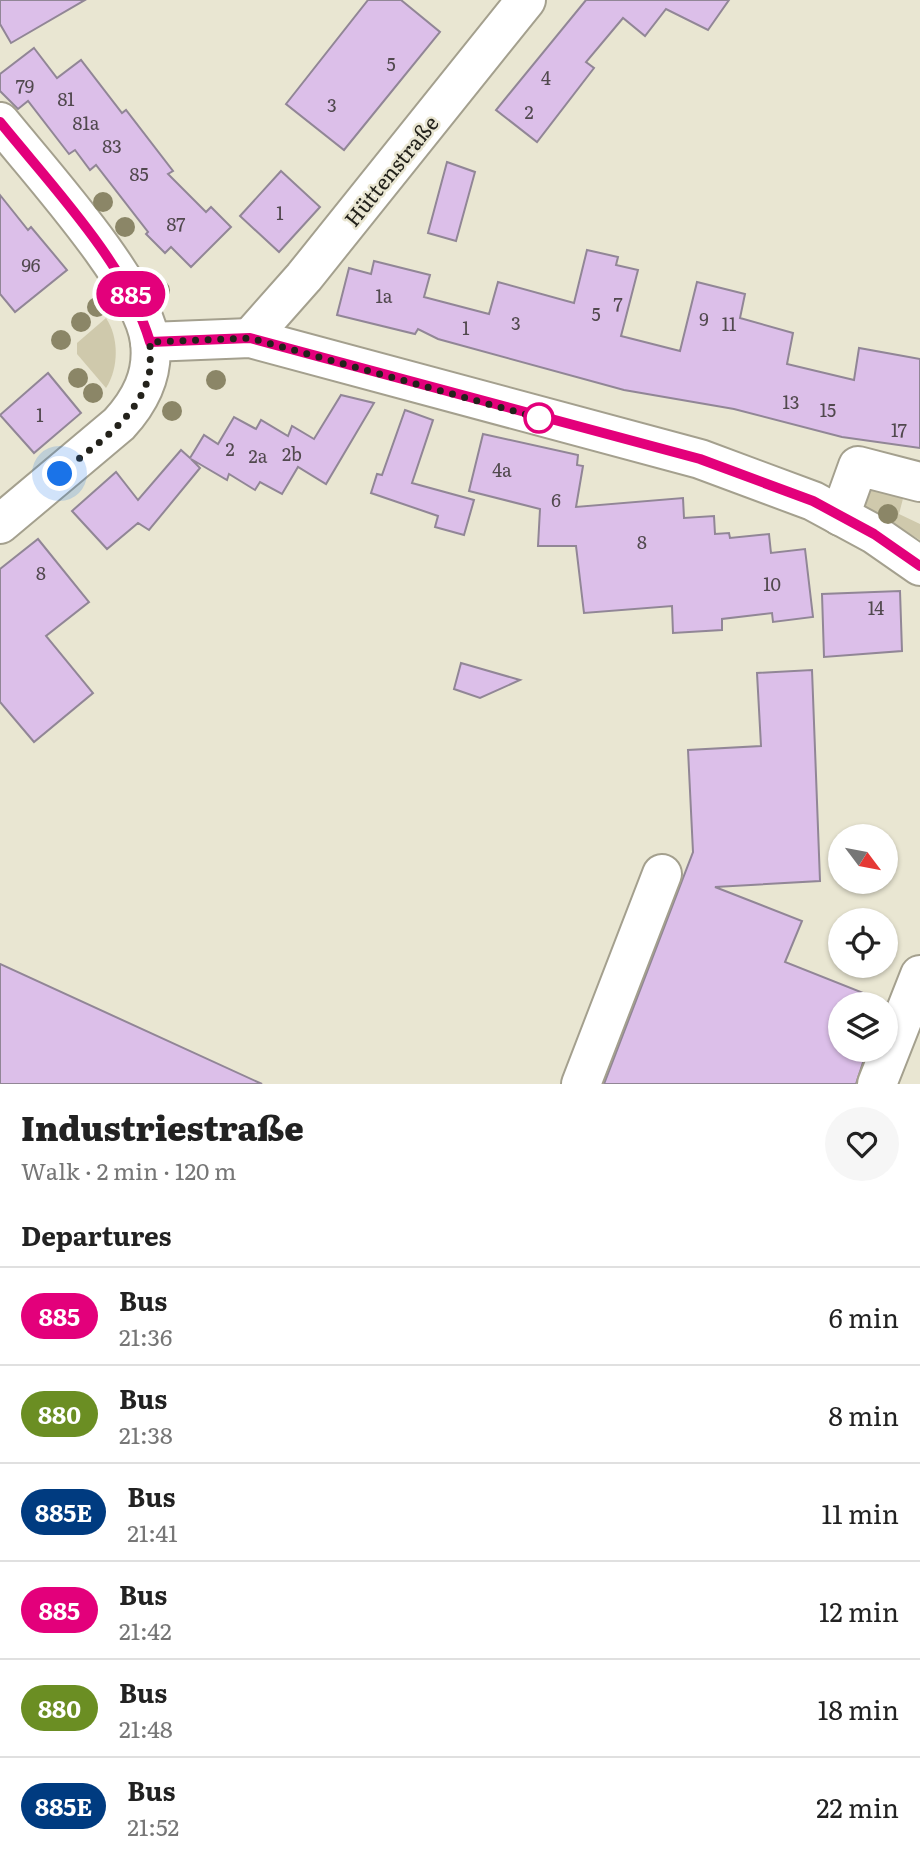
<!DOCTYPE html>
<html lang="en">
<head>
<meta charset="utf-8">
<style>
	body { margin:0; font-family:Literata,serif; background:#f6f6f6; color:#222; height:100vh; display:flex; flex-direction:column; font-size:26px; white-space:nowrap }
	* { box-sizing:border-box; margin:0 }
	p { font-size:23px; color:#767676 }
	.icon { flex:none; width:38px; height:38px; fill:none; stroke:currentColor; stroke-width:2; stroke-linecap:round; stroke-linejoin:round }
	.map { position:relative; height:1084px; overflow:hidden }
	.side { display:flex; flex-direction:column; background:#fff; flex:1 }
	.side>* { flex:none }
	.badge { padding:0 14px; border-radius:23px; font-size:24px; line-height:46px }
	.needle { width:46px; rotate:122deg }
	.controls { position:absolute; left:828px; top:824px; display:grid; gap:14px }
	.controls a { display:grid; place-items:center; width:70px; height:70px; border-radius:50%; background:#fff; box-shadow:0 2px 5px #0004; font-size:35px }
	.you { position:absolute; width:35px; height:35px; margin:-18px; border:5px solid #fff; border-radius:50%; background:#1a73e8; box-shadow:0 0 0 10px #1a73e833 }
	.map>.badge { position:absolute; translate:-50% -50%; box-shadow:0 0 0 4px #fff }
	h2 { padding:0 21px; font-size:26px; line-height:63px }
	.round { display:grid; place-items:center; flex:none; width:74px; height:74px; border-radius:37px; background:#f6f6f6 }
	.overview { display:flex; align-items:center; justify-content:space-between; height:119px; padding:0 21px }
	h1 { font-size:33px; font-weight:800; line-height:52px }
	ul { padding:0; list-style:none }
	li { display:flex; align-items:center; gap:21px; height:98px; padding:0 21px; border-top:2px solid #e0e0e0 }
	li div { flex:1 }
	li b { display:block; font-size:26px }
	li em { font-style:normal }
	li .badge { min-width:77px; font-weight:700; text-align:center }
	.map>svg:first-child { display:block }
	.green { fill:#cfc9ac }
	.building { fill:#dcbfe9; stroke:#918696; stroke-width:2 }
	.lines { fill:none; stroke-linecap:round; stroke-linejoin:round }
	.minor-casing { stroke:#a4a08e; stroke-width:42 }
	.minor { stroke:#fff; stroke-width:38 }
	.tree { fill:#8b8667 }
	.line-casing { stroke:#fff; stroke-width:16 }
	.line { stroke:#e3007b; stroke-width:10 }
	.walk { stroke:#23221b; stroke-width:7; stroke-dasharray:0 12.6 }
	.stop-dot { fill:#fff; stroke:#e3007b; stroke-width:3.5 }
	.labels { text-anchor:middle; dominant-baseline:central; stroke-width:5; stroke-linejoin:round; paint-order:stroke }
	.number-label { font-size:18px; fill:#51494e }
	.street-label { font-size:21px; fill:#23221b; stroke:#e9e6d2 }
</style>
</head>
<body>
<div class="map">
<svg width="920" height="1084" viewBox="0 0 920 1084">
	<rect width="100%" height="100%" fill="#e9e6d2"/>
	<g class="green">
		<path d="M106 318C119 337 119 368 106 388L77 354V343Z"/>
		<polygon points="867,482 906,487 899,514 920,524 920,540 857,503"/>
	</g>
	<g class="building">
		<polygon points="0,0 85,0 11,43 0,24"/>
		<polygon points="368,0 401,0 440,32 344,150 286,104"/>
		<polygon points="586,0 729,0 708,30 666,9 645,36 623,18 586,62 594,68 537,142 496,110"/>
		<polygon points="34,48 57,78 81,60 122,113 126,110 173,171 168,174 206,212 211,207 231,227 191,267 171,247 165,253 146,234 148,232 96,165 90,170 75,150 69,154 28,101 18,109 0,91 0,74"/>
		<polygon points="447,162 475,172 456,241 428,233"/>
		<polygon points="281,171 320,207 279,252 240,216"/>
		<polygon points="0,195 28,230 31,227 67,270 15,312 0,294"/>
		<polygon points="587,250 618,257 616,265 638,270 621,336 680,351 697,282 745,294 740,318 793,333 787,364 854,380 859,348 920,359 920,448 842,437 734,409 624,390 438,339 418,329 415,334 337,315 349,268 371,274 374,261 430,275 424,297 489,314 498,282 574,303"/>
		<polygon points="48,373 81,413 34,453 0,415"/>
		<polygon points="341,395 374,403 326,484 298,467 282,494 260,482 255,490 229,474 227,480 191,459 200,468 149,530 138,523 107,549 72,511 116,472 138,500 181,450 190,458 204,435 218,444 234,417 256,429 261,420 288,436 292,426 314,439"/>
		<polygon points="405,410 433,420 412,483 474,500 464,535 435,527 438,516 371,493 377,474 382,475"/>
		<polygon points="483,434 578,455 577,465 583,466 576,507 683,498 684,518 714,516 715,534 729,533 730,538 769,534 771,553 805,549 813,617 773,622 772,613 722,619 722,630 673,633 672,606 584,613 576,546 538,546 540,509 469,491"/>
		<polygon points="38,539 89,602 46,636 93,693 34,742 0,702 0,569"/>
		<polygon points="900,591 902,651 824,657 822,594"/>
		<polygon points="461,663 520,680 480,698 454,689"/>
		<polygon points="812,670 820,881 715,887 802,921 785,962 886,1002 885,1004 840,1004 840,1050 867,1050 856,1084 604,1084 693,852 688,750 761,746 757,673"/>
		<polygon points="0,964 262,1084 0,1084"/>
	</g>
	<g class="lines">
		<g class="minor-casing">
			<g id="minor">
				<path d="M0 122C38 169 144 286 150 342 154 375 140 401 119 424L0 524"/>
				<polyline points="250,338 304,277 526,0"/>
				<polyline points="150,342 250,338 700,459 813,501 874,534 920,566"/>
				<polyline points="840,516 858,466 920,482"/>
				<polyline points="581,1084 662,874"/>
				<polyline points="877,1084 920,975"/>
			</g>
		</g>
		<use href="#minor" class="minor"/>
	</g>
	<g class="tree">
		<circle cx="103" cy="202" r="10"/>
		<circle cx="125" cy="227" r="10"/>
		<circle cx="160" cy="290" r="10"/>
		<circle cx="97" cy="307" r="10"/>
		<circle cx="81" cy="322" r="10"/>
		<circle cx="61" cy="340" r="10"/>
		<circle cx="78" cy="378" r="10"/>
		<circle cx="216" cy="380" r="10"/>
		<circle cx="93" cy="393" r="10"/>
		<circle cx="172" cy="411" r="10"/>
		<circle cx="888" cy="514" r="10"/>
	</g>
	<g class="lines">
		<g class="line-casing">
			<path id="line" d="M0 122C51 185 127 264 150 342L250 338 700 459 813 501 874 534 920 566"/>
		</g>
		<use href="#line" class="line"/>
		<path class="walk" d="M60 474C93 446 138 419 149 375 151 365 150 352 150 342L250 338 539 418"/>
	</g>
	<circle class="stop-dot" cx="539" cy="418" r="14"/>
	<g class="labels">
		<g class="number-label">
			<text x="391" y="63">5</text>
			<text x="546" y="77">4</text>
			<text x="25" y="85">79</text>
			<text x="66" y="98">81</text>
			<text x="332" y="104">3</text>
			<text x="529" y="111">2</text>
			<text x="86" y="122">81a</text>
			<text x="112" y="145">83</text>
			<text x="139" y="173">85</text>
			<text x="280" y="212">1</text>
			<text x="176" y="223">87</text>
			<text x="31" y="264">96</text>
			<text x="384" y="295">1a</text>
			<text x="618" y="303">7</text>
			<text x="596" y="313">5</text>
			<text x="704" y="318">9</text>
			<text x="516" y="322">3</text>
			<text x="729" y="323">11</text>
			<text x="466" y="327">1</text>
			<text x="791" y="401">13</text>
			<text x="828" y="409">15</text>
			<text x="40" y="414">1</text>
			<text x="899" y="429">17</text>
			<text x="230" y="448">2</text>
			<text x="292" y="453">2b</text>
			<text x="258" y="455">2a</text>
			<text x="502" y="469">4a</text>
			<text x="556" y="499">6</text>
			<text x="642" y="541">8</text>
			<text x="41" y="572">8</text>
			<text x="772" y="583">10</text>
			<text x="876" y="607">14</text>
		</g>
		<g class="street-label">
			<text transform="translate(390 170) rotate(-51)">Hüttenstraße</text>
		</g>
	</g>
</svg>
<div class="controls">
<a><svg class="needle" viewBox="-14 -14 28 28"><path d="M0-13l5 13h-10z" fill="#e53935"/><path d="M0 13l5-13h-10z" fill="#767676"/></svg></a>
<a><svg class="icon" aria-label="locate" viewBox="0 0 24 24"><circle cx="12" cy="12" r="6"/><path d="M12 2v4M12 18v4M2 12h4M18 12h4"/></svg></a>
<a><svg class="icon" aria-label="layers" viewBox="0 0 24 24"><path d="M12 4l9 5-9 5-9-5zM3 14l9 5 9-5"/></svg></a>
</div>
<div class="you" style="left:60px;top:474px"></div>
<b class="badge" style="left:131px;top:294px;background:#e3007b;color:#fff">885</b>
</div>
<section class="side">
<div class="overview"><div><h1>Industriestraße</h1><p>Walk · 2 min · 120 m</p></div><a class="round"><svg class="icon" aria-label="heart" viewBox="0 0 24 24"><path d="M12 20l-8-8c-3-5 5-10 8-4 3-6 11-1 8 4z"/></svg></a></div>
<h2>Departures</h2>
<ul>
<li><span class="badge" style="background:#e3007b;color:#fff">885</span><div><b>Bus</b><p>21:36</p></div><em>6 min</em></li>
<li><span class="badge" style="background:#6b8e23;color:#fff">880</span><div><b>Bus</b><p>21:38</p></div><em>8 min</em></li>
<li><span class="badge" style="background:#003b80;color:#fff">885E</span><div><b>Bus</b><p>21:41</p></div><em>11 min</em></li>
<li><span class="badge" style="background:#e3007b;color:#fff">885</span><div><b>Bus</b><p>21:42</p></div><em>12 min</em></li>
<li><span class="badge" style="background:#6b8e23;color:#fff">880</span><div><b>Bus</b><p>21:48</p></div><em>18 min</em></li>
<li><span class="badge" style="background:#003b80;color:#fff">885E</span><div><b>Bus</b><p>21:52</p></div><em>22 min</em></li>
</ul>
</section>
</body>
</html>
